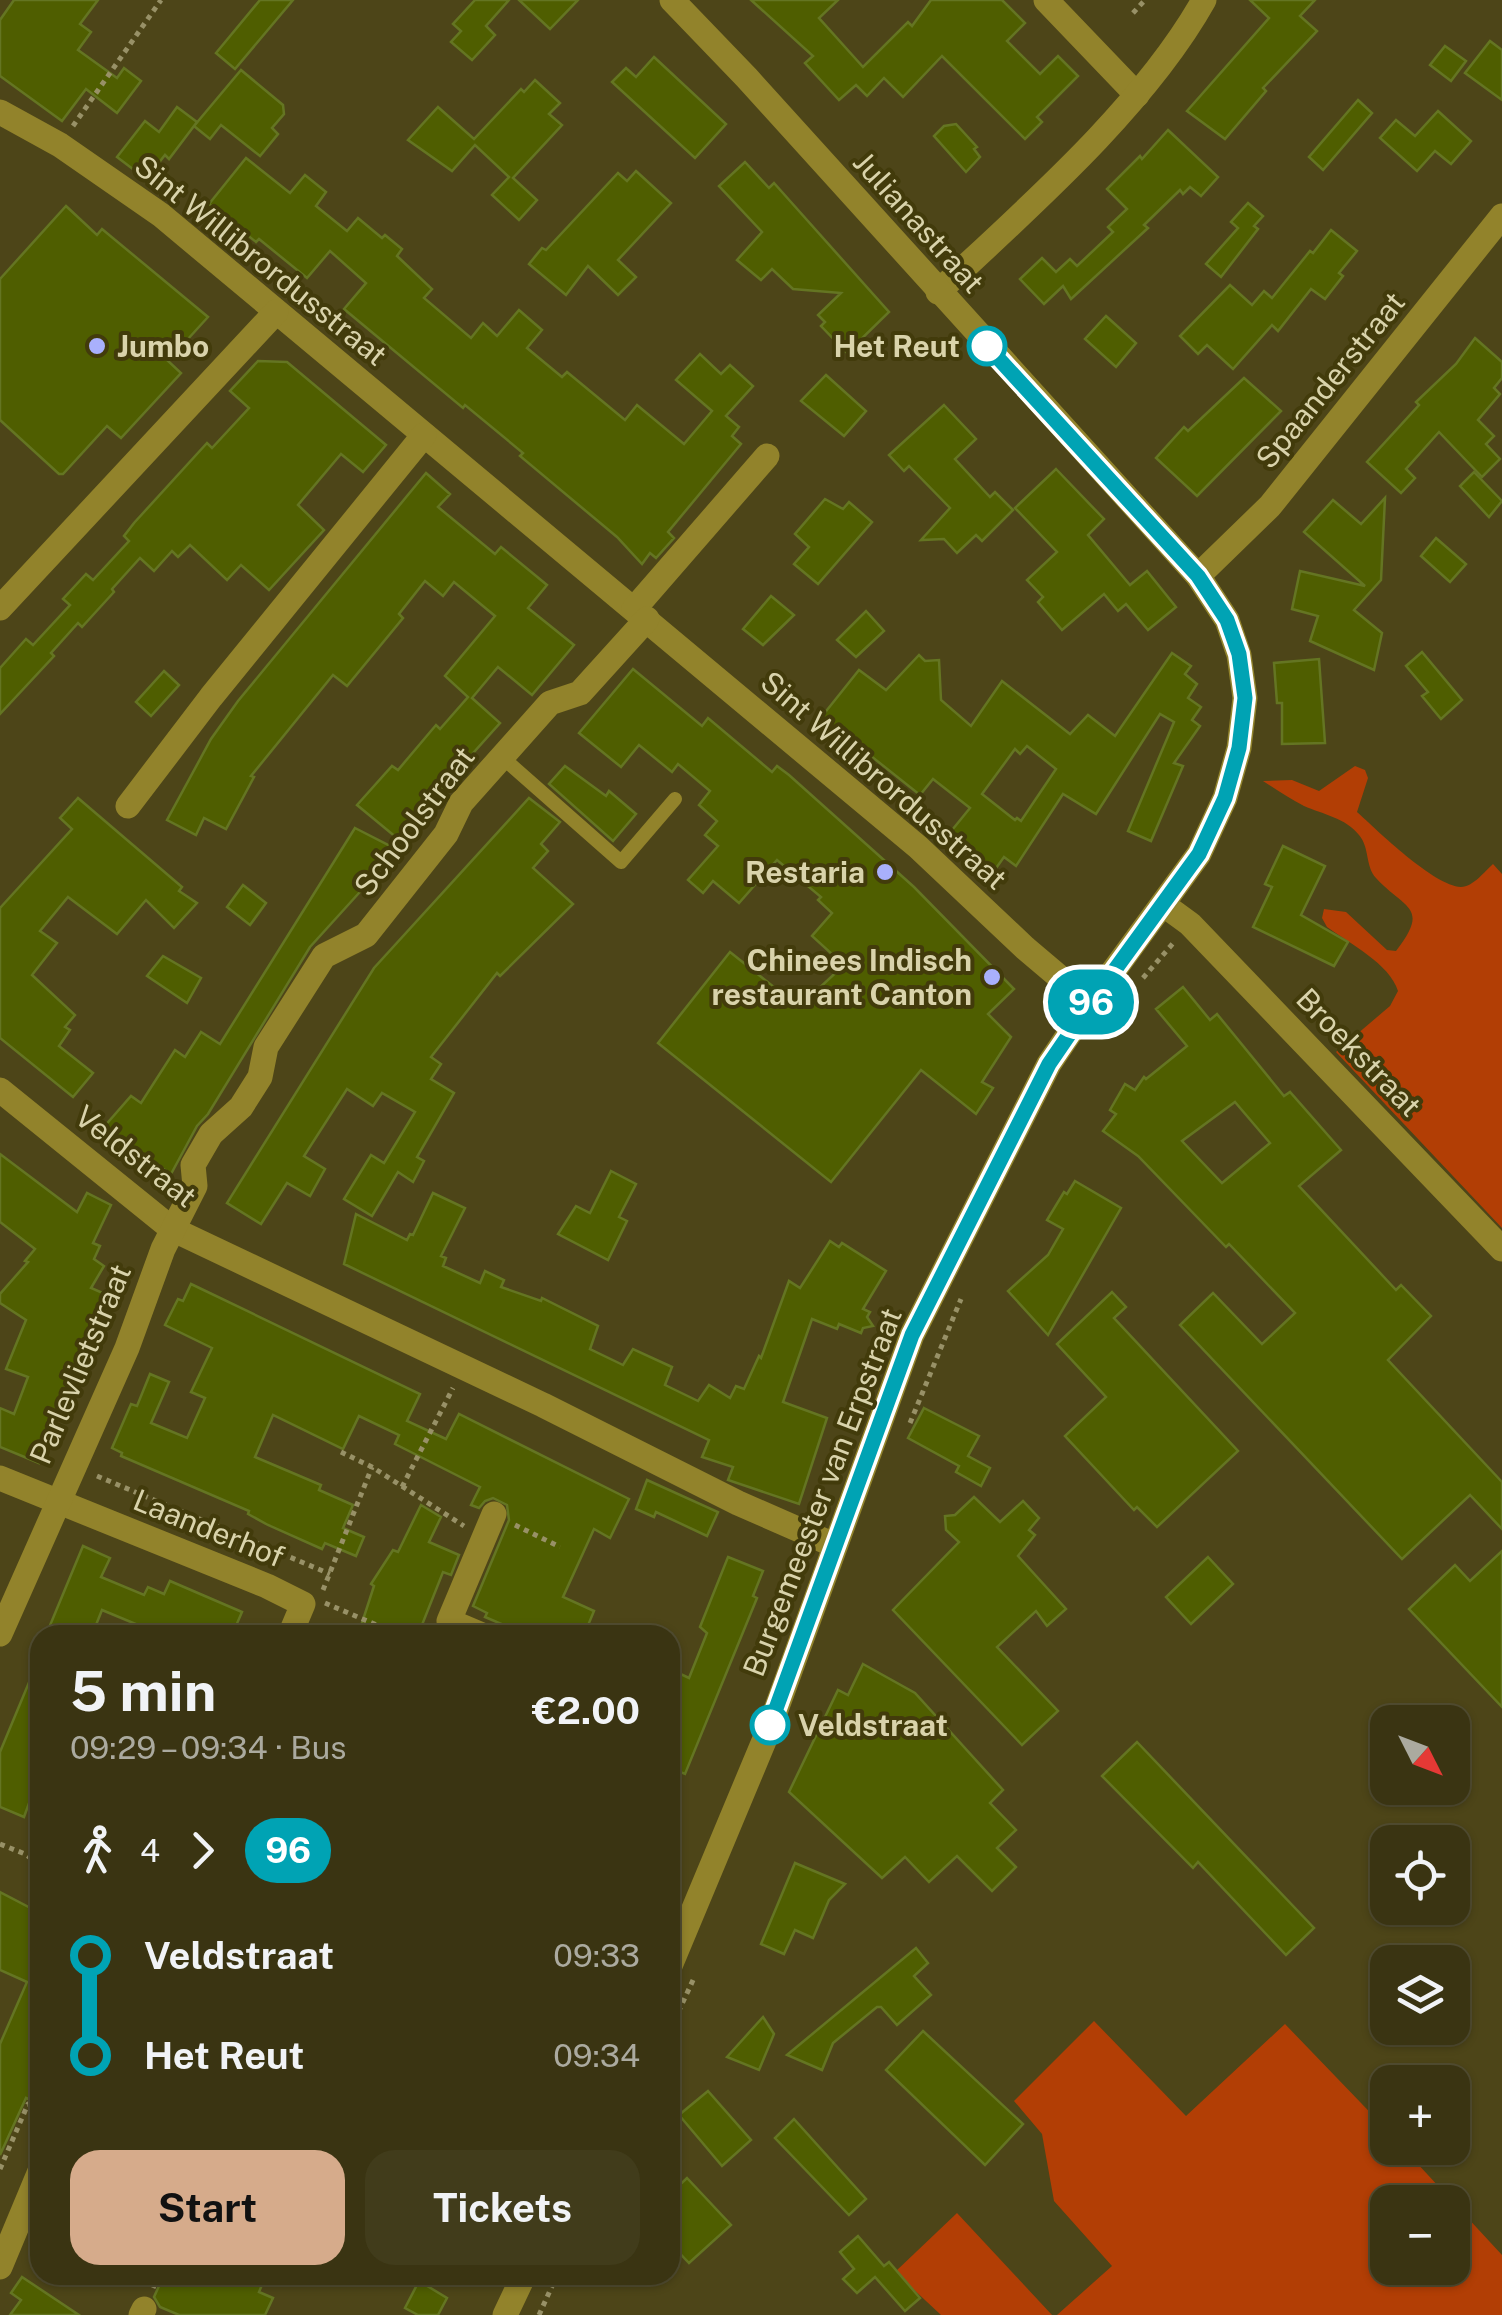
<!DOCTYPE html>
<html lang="en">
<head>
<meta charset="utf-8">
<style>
	body { margin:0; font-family:"Public Sans",sans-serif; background:#413c1b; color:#f1f3f6; height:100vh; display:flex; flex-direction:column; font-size:38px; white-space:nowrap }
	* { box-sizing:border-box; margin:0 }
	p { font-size:32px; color:#abaa9f }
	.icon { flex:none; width:55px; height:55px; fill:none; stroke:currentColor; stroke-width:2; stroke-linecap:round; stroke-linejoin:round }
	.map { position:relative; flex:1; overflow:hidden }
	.side { position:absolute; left:30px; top:1625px; width:650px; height:660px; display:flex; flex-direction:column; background:#3a3412; border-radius:30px; box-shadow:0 2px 8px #0004,0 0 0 2px #544f32 }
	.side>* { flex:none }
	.badge { padding:0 20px; border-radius:32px; font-size:35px; line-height:65px }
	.needle { width:65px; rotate:132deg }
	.tools { position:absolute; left:1370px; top:1705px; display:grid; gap:20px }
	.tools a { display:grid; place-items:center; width:100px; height:100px; border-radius:20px; background:#3a3412; box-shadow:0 2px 8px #0004,0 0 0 2px #544f32; font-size:50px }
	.map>.badge { position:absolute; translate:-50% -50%; box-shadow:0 0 0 5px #fff }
	.legs { display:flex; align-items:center; gap:15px; height:110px; padding:0 40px; font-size:32px }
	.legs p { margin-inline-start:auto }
	.headline { display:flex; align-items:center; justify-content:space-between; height:170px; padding:0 40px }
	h1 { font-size:55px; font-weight:700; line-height:75px }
	.action { display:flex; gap:20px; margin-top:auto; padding:20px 40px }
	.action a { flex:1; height:115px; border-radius:30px; background:#d6ab8b; color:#111; font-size:40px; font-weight:700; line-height:115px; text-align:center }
	.action a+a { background:#413c1b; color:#f1f3f6 }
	ul { padding:0 40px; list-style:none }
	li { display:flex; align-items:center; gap:35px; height:100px; font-size:38px }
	li i { display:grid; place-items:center; width:15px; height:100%; margin:0 12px; background:currentColor }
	li i::after { content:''; width:25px; height:25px; margin:-12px; border:8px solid; border-radius:50%; background:#3a3412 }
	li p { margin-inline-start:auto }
	li:first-child i { background:linear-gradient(#0000 50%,currentColor 0) }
	li:last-child i { background:linear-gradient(currentColor 50%,#0000 0) }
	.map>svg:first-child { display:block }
	.green { fill:#b23e05; fill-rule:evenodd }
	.building { fill:#4f5e00; stroke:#647522; stroke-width:2.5; fill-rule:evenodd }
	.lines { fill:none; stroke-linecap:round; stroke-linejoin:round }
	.path { stroke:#989167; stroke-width:5; stroke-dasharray:5 5; stroke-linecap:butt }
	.service { stroke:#92832b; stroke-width:14 }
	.minor { stroke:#92832b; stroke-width:25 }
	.tertiary { stroke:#92832b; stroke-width:25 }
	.line-1-casing { stroke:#fff; stroke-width:22 }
	.line-1 { stroke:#00a3b4; stroke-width:15 }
	.poi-dot { fill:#a9b0fc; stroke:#423b0b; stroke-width:4 }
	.stop-1-dot { fill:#fff; stroke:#00a3b4; stroke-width:5 }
	.labels { text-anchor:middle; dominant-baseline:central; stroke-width:8; stroke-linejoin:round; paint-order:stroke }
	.street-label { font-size:30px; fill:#d9d3ab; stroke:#423b0b }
	.poi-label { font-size:30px; font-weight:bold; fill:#d9d3ab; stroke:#423b0b; text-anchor:end }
	.stop-label { font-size:30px; font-weight:bold; fill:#d9d3ab; stroke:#423b0b; text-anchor:end }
</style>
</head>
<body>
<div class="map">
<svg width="1502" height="2315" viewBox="0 0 1502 2315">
	<rect width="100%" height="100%" fill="#4d4518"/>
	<g class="green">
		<path d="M1355 766 1365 770 1368 778 1357 812C1377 830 1434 886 1461 887 1473 887 1485 871 1493 864L1502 874V1228L1336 1052 1390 1006 1398 991C1390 964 1349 943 1327 927L1322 918 1324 909 1346 912 1387 950 1396 951C1431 906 1404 909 1376 878 1365 866 1370 848 1359 835 1346 818 1322 814 1304 806 1290 799 1277 790 1263 781L1292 780 1319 791Z"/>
		<path d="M1094 2021 1186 2116 1285 2024 1387 2130 1388 2148H1403L1502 2255V2315H1057L1112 2266 1054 2201 1042 2134 1014 2101ZM1388 2202H1452V2268H1388Z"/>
		<polygon points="957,2213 1052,2315 941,2315 895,2272"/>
	</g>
	<g class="building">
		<polygon points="14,0 98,0 80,24 91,32 78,50 117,78 124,68 141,81 117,113 86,89 62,121 0,76 0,20"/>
		<polygon points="260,0 293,0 235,69 216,53"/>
		<polygon points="475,0 509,0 486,26 495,35 472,60 451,42 461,31 453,24"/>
		<polygon points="519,0 578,0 550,29"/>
		<polygon points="751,0 838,0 819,18 863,67 908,22 912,26 931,0 1002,0 1025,23 1007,41 1040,74 1058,56 1078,76 1037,117 1042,122 1025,139 942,56 903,97 884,78 867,96 856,85 839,100 805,63 813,56"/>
		<polygon points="1250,0 1315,0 1300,16 1317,31 1263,88 1266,91 1225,139 1187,111 1269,18"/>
		<polygon points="1490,41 1502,50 1502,100 1465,73"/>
		<polygon points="1445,46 1466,61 1451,81 1430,65"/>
		<polygon points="654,57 726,124 695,158 612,82 626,68 636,77"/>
		<polygon points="241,70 283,105 284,114 272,128 278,134 260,156 221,125 210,139 194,126"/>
		<polygon points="535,80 560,103 549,114 562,125 513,178 537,200 519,220 492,195 509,177 475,145 452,171 408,140 438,107 474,139 521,89 524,92"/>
		<polygon points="1358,100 1372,113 1323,170 1309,157"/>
		<polygon points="177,107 197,122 169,159 165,155 146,179 117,157 145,121 159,132"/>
		<polygon points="1438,111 1471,141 1451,164 1435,151 1417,171 1380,138 1396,120 1415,136"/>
		<polygon points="956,124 977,147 974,149 980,157 966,172 934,136 944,126"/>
		<polygon points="1168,130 1218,177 1201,196 1190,187 1183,194 1180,190 1144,225 1148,228 1071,299 1063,286 1044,304 1020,279 1042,258 1056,272 1070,259 1077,266 1113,232 1108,227 1127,209 1107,189 1140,156 1142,159"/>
		<polygon points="246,158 290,193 305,175 326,192 316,206 347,231 358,218 382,238 385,235 402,249 397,256 432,289 424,298 471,338 483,323 497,336 519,310 542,330 527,348 562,377 567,372 625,420 637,405 684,444 712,411 676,380 700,354 721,374 730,365 753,386 726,416 739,427 732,436 741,444 668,532 674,538 656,558 650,553 642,564 617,537 520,456 523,453 465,405 463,408 344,309 366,283 330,251 307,278 259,239 256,242 209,204"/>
		<polygon points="745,162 769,188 774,183 889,312 847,353 821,326 825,322 818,315 841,293 793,289 772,269 761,280 737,260 762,232 719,186"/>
		<polygon points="636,171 671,203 618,260 636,277 618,295 588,266 566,295 529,264 542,248 546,250 618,173 627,181"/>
		<polygon points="1248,203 1263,216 1254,226 1258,229 1221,277 1206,264 1238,228 1231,222"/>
		<polygon points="66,206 97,235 102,229 208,317 168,361 181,373 121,438 107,426 63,474 59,474 0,420 0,279"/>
		<polygon points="1331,230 1357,251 1339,273 1343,276 1325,299 1311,289 1278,331 1272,325 1233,369 1207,345 1198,354 1180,336 1230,285 1252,305 1264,291 1272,298 1310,251 1313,253"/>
		<polygon points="1106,316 1136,343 1116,367 1085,339"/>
		<polygon points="1475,338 1502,362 1502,378 1494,388 1500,394 1478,420 1494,436 1486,444 1500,459 1482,477 1439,432 1406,469 1415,478 1401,493 1367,462 1419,405 1416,402 1456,364"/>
		<polygon points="258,361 287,362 386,445 363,472 341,454 298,505 324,530 269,590 241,565 227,580 190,545 178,557 172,551 154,571 140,558 112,589 114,592 82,627 78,623 51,653 54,656 0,714 0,668 26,639 33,645 70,605 63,599 74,587 86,574 93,580 129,541 124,536 134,523 207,443 212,448 249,408 230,391"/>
		<polygon points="826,375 866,411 844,436 801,401"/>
		<polygon points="1244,378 1281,411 1197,496 1156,458 1184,427 1188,431"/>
		<polygon points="944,405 976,439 955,459 990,497 995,492 1013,510 982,541 976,535 957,553 944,539 921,540 950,508 909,466 904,471 889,455"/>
		<polygon points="1056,469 1104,519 1088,535 1130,585 1147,571 1176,607 1148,630 1126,604 1118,611 1104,594 1062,630 1038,602 1043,597 1027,580 1057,552 1015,508"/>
		<polygon points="1474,472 1502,501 1489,517 1460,486"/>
		<polygon points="426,473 450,494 438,507 495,554 501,547 547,585 528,608 574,645 532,695 498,667 472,698 500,723 397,838 357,805 392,766 398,770 436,725 440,729 468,697 445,676 495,616 454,582 443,596 425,581 399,614 403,618 347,686 333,675 251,776 254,777 226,829 204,818 196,835 167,820 211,739 238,701"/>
		<polygon points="1385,498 1381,580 1354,610 1382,633 1374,670 1310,641 1318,616 1292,609 1300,571 1365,586 1304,532 1333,500 1361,524"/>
		<polygon points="825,499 843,509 849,502 872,522 818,584 794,564 809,547 795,534"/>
		<polygon points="1436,538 1466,564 1450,582 1421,556"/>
		<polygon points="771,596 794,615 763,645 743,629"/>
		<polygon points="866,611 884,631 856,657 837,640"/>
		<polygon points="1422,652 1462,700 1441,719 1422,696 1428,692 1406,666"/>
		<path d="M1172 653 1191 666 1185 674 1197 684 1188 698 1201 707 1192 720 1200 726 1174 763 1183 766 1151 841 1128 831 1174 722 1160 714 1096 814 1063 794 1016 866 1004 857 994 871 948 835 970 808 933 779 920 795 847 737 840 745 815 725 859 670 886 690 919 655 925 661 939 660 941 700 971 726 1002 681 1070 734 1088 715 1115 736ZM1027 746 1056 769 1021 821 1017 818 1015 820 982 794 1015 749 1020 754Z"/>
		<polygon points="1319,659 1325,743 1282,744 1282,703 1277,703 1274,663"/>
		<polygon points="633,669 702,726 708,718 772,772 777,766 789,775 914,887 1014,989 988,1014 1011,1037 982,1082 993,1088 976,1114 921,1070 831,1182 658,1043 730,952 799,1007 844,965 812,936 832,913 818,900 821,897 777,860 739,903 713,881 703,893 688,880 718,846 705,835 717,821 699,805 710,791 678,764 672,772 639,745 621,767 579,733"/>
		<polygon points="164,671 179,685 151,716 136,702"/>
		<polygon points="565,766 606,796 609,791 636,814 613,841 549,784"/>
		<polygon points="78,798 182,887 179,891 197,903 174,928 146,900 117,934 68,897 40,931 57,943 32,975 75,1015 65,1027 70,1030 59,1046 93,1073 73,1097 0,1038 0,908 72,829 60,818"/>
		<polygon points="529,798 560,822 541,844 548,851 533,868 573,904 500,976 497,973 431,1057 441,1064 431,1079 454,1093 417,1157 424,1161 413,1182 398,1172 372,1216 344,1199 371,1155 384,1163 415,1112 382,1093 373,1106 347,1089 304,1156 325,1169 310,1196 287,1183 261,1224 227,1203 374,968"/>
		<polygon points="355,828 390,846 372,867 378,872 310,947 208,1114 197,1126 171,1174 103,1128 131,1096 141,1103 175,1050 185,1057 201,1032 220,1044"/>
		<polygon points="1283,846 1325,866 1301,915 1348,942 1334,966 1253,927 1272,887 1265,884"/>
		<polygon points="243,885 266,903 250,925 227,907"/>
		<polygon points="163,956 201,978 187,1003 147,976"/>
		<path d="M1183 987 1210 1020 1217 1014 1284 1096 1290 1092 1341 1150 1299 1186 1396 1290 1401 1285 1431 1316 1388 1360 1502 1482V1529L1470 1495 1402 1559 1180 1325 1213 1293 1262 1344 1295 1313 1229 1244 1226 1247 1138 1156 1103 1131 1116 1114 1110 1110 1125 1084 1135 1090 1144 1077 1146 1079 1187 1046 1156 1009ZM1235 1102 1270 1143 1222 1183 1182 1141Z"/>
		<polygon points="0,1154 77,1212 87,1193 111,1205 93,1243 100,1246 94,1259 104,1266 91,1288 105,1294 39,1463 0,1447 0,1408 14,1414 28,1377 6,1369 26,1320 0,1303 0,1294 28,1262 25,1261 35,1249 0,1222"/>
		<polygon points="611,1171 636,1184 619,1217 627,1221 608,1260 558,1234 576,1206 590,1213"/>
		<polygon points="1075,1181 1121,1208 1048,1335 1008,1291 1048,1255 1063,1229 1047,1220 1064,1192 1067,1194"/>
		<polygon points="433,1193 465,1208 441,1256 446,1258 443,1266 480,1283 485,1271 504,1280 501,1287 541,1301 542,1298 598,1326 590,1349 623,1365 633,1349 672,1367 665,1385 698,1401 709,1385 730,1398 736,1386 744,1389 759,1356 761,1358 789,1281 800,1288 830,1241 839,1247 842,1243 886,1271 863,1309 870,1312 867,1317 873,1326 863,1328 861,1333 839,1324 837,1329 812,1319 783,1402 827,1418 799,1504 728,1480 733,1467 702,1457 709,1440 344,1264 356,1214 407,1240 410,1234 413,1235"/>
		<polygon points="191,1284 420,1394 407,1421 446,1439 459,1414 629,1499 610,1538 594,1529 563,1597 594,1611 584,1635 527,1635 485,1617 487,1613 473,1606 509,1520 507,1505 493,1498 485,1501 479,1508 471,1505 480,1487 395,1444 399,1435 359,1416 343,1449 273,1415 255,1457 321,1485 319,1490 353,1505 343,1528 364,1537 356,1556 325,1543 322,1549 268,1525 248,1514 249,1511 121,1456 122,1453 112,1448 131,1404 137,1406 150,1374 169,1382 151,1423 187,1438 205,1398 191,1392 212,1348 165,1325 178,1299 183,1301"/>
		<polygon points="1112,1292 1126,1307 1114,1318 1238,1451 1157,1527 1137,1507 1134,1510 1065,1436 1106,1397 1057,1344"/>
		<polygon points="924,1408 979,1436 968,1456 990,1468 981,1486 956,1472 959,1466 908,1438"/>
		<polygon points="647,1480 718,1512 707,1536 656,1512 654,1517 636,1509"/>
		<polygon points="974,1497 1000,1522 1023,1501 1039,1518 1029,1530 1035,1535 1018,1556 1066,1609 1047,1626 1036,1611 997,1647 1058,1711 1022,1745 893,1610 959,1542 946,1530 945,1516 955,1515"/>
		<polygon points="421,1505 441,1517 429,1542 459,1555 451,1575 443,1572 418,1635 358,1635 374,1586 371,1584 393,1550 398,1552"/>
		<polygon points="83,1546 110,1558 101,1577 144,1595 148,1587 164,1594 170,1581 242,1612 232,1635 162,1635 102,1610 92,1635 46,1635"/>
		<polygon points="1502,1551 1502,1707 1409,1609 1455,1565 1470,1581"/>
		<polygon points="728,1557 763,1571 753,1596 757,1598 685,1774 670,1768 670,1669 689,1678 707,1633 700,1627"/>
		<polygon points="1208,1557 1233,1584 1191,1624 1166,1597"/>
		<polygon points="40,1656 40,1773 24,1817 0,1807 0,1752"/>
		<polygon points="863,1664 915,1693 1003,1790 990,1803 1016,1830 997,1848 1016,1867 992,1891 957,1856 929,1882 905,1857 882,1878 789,1792 838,1690 848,1695"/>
		<polygon points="1137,1742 1314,1928 1286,1955 1198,1862 1193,1868 1102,1776"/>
		<polygon points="795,1863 845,1884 829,1900 813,1938 795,1930 784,1954 761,1944"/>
		<polygon points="0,1892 40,1913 40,2084 33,2101 26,2098 0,2155 0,2044 27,1982 0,1970"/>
		<polygon points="916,1948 928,1963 914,1976 931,1995 897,2025 881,2007 877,2007 833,2043 822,2070 787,2055"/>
		<polygon points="763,2017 774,2034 759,2070 727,2057"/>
		<polygon points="923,2031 1023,2124 985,2165 886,2070"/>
		<polygon points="708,2091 751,2140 722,2166 679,2115"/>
		<polygon points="794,2119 866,2199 849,2215 775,2138"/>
		<polygon points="687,2178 731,2225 689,2263 670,2243 670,2194"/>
		<polygon points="858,2236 884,2266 889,2262 920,2298 905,2311 875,2277 857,2293 843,2279 854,2269 840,2252"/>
		<polygon points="164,2275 266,2275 259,2292 273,2298 265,2315 179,2315 160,2307 154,2297"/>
		<polygon points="22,2277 79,2315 10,2315 21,2300 11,2293"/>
		<polygon points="419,2281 447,2298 438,2315 418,2315 405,2308"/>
	</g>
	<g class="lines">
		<g class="path">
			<polyline points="1133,13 1145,0"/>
			<polyline points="73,126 161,0"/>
			<polyline points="1143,978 1175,941"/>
			<polyline points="910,1423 961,1299"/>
			<polyline points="341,1452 372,1467 464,1526"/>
			<polyline points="97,1476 330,1574"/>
			<polyline points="402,1487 453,1388"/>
			<polyline points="515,1525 560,1547"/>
			<polyline points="323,1590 372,1467"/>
			<polyline points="325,1603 400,1635"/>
			<polyline points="0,1844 25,1854 40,1865"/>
			<polyline points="670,2030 694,1978"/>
			<polyline points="0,2169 28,2104 40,2109"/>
			<polyline points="153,2288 159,2275"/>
			<polyline points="539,2315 557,2275"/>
		</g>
		<polyline class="service" points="503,758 621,862 675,799"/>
		<g class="minor">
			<polyline points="1046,0 1137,95"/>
			<polyline points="0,112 60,145 161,215 918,847 1025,948 1090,1003"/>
			<path d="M938 292C1028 208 1144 107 1204 0"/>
			<polyline points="1198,576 1270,506 1502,216"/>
			<polyline points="0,608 276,312"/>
			<polyline points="634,609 767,456"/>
			<polyline points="128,806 211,697 424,435"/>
			<polyline points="1164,905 1190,924 1502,1249"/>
			<polyline points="0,1090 172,1229 543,1405 738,1503 834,1545"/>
			<polyline points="0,1478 267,1586 303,1604 290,1635"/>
			<polyline points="0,1634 127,1348 163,1249 195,1186 193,1165 211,1134 241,1107 260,1077 266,1047 324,956 366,935 446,834 461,803 550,703 580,693 647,619"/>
			<polyline points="482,1635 449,1621 494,1514"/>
			<polyline points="0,2267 40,2171"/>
			<polyline points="141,2315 144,2309"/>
		</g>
		<g class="tertiary">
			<polyline points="670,1966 769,1729 912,1335 1049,1064 1090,1003 1199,854 1225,798 1239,748 1245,698 1239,655 1227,620 1198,576 747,78 672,0"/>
			<polyline points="505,2315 524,2275"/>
		</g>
	</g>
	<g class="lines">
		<g class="line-1-casing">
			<polyline id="line-1" points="770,1725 912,1335 1049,1064 1090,1004 1199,854 1225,798 1239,748 1245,698 1239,654 1227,620 1198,576 987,346"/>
		</g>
		<use href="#line-1" class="line-1"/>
	</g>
	<g class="poi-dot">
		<circle cx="97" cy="346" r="10"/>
		<circle cx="885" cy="872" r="10"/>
		<circle cx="992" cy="977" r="10"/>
	</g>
	<g class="stop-1-dot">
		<circle cx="987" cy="346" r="18"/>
		<circle cx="770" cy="1725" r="18"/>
	</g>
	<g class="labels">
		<g class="street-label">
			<text transform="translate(919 222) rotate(48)">Julianastraat</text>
			<text transform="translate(261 260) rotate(39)">Sint Willibrordusstraat</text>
			<text transform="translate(1330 380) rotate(-51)">Spaanderstraat</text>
			<text transform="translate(884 780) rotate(41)">Sint Willibrordusstraat</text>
			<text transform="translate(414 821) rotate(-53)">Schoolstraat</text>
			<text transform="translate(1359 1052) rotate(46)">Broekstraat</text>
			<text transform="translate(136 1156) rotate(38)">Veldstraat</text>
			<text transform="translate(80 1364) rotate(-67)">Parlevlietstraat</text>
			<text transform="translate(822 1492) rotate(-69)">Burgemeester van Erpstraat</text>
			<text transform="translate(209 1528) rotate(22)">Laanderhof</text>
		</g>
		<g class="poi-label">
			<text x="117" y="346" text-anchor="start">Jumbo</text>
			<text x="865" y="872">Restaria</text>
			<text x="972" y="960">Chinees Indisch<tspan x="972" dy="34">restaurant Canton</tspan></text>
		</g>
		<g class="stop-label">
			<text x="960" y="346">Het Reut</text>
			<text x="798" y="1725" text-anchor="start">Veldstraat</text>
		</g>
	</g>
</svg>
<div class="tools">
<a><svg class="needle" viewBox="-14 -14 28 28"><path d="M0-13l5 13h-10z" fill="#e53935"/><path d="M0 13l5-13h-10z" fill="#abaa9f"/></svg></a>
<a><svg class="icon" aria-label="locate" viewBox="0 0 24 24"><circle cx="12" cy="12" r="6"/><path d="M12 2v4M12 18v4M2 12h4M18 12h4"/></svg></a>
<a><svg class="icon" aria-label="layers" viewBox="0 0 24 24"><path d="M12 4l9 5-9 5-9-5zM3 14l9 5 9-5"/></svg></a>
<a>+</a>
<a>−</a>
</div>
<b class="badge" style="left:1091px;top:1002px;background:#00a3b4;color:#fff">96</b>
<section class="side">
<div class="headline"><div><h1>5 min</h1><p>09:29 – 09:34 · Bus</p></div><b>€2.00</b></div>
<div class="legs"><svg class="icon" aria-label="walk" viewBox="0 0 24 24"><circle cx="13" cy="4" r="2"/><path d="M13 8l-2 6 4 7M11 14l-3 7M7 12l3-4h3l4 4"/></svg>4<svg class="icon" aria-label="forward" viewBox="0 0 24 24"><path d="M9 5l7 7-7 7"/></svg><b class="badge" style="background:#00a3b4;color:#fff">96</b></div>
<ul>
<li><i style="color:#00a3b4"></i><b>Veldstraat</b><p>09:33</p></li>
<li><i style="color:#00a3b4"></i><b>Het Reut</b><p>09:34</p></li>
</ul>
<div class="action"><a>Start</a><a>Tickets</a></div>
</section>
</div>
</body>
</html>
